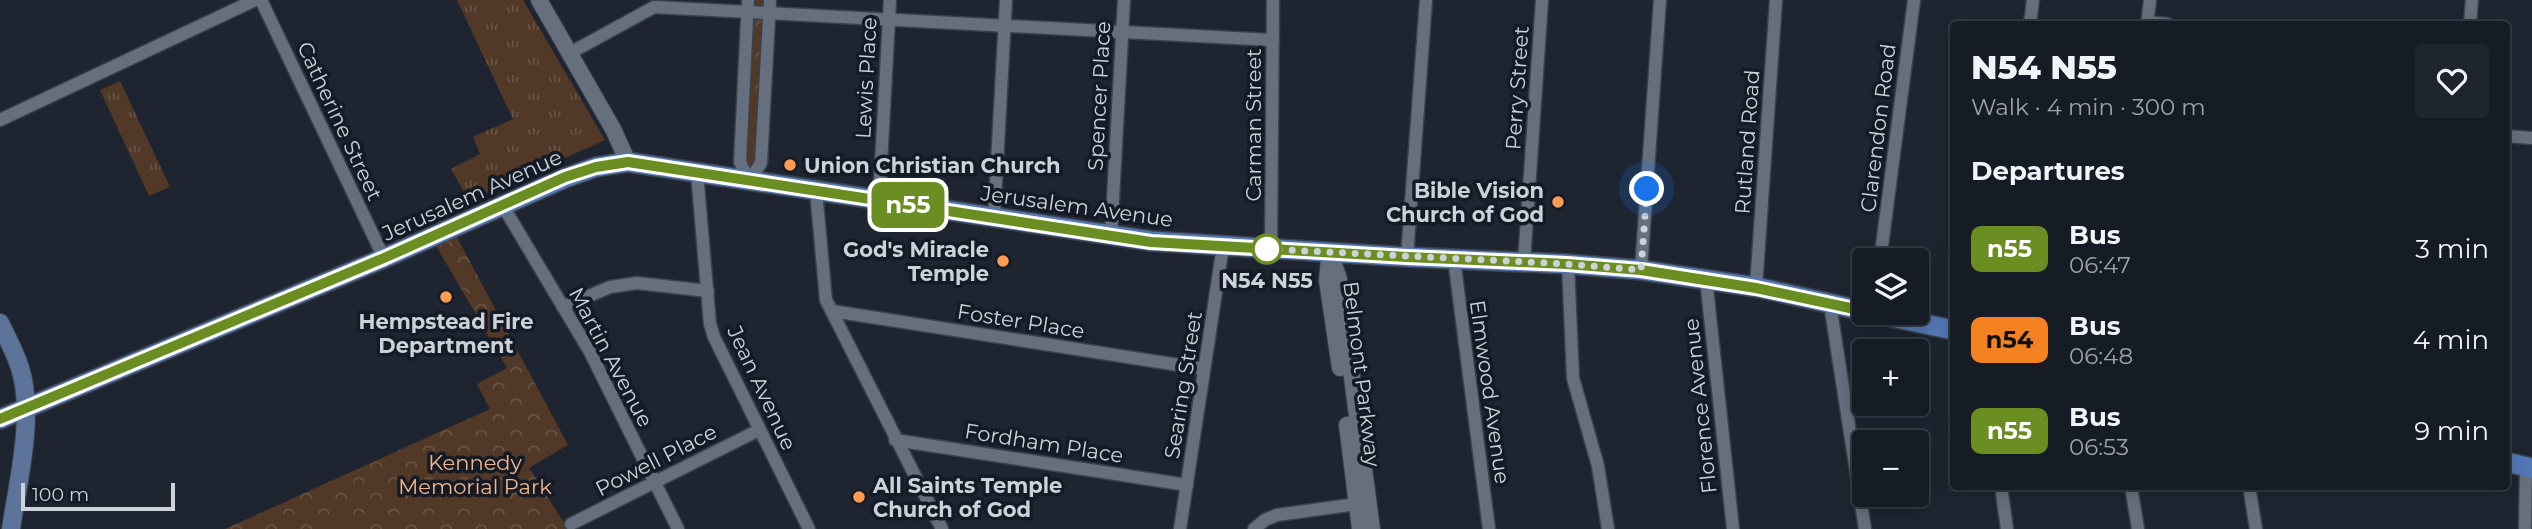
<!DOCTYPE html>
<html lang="en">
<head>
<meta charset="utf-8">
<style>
	body { margin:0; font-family:Montserrat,sans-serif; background:#1f252d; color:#f1f3f6; height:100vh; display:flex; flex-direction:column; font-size:26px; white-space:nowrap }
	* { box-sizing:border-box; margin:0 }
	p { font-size:23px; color:#9ea1a7 }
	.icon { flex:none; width:38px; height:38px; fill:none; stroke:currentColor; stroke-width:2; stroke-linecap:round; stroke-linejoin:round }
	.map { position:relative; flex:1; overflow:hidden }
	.side { position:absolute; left:1950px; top:21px; width:560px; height:469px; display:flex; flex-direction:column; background:#161c25; border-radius:7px; box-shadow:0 4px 18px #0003,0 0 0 2px #353a42 }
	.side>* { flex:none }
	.badge { padding:0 14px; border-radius:10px; font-size:24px; line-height:46px }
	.tools { position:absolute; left:1852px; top:248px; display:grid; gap:14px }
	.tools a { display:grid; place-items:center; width:77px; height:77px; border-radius:7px; background:#161c25; box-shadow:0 4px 18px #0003,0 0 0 2px #353a42; font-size:35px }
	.scale { position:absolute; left:21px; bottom:18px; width:154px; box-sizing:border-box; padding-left:7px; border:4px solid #cdd2da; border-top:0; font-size:19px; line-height:24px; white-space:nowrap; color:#cdd2da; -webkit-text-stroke:5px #141b27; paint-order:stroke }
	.you { position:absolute; width:35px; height:35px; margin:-18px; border:5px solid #fff; border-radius:50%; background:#1a73e8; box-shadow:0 0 0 10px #1a73e833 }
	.map>.badge { position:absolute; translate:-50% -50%; box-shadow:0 0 0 4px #fff }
	h2 { padding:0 21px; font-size:26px; line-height:63px }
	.round { display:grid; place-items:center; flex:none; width:74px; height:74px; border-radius:7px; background:#1f252d }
	.overview { display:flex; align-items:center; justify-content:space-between; height:119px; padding:0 21px }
	h1 { font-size:33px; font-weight:800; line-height:52px }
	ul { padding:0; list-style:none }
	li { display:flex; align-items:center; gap:21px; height:91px; padding:0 21px }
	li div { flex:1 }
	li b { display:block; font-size:26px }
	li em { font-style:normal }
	li .badge { min-width:77px; font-weight:700; text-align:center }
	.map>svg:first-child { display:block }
	.grass { fill:url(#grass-tufts) }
	.park { fill:url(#park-crowns) }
	.garden { fill:#523826 }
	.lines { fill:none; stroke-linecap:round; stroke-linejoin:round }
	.minor-casing { stroke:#3b414b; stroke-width:15 }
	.tertiary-casing { stroke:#3b414b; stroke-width:18 }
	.secondary-casing { stroke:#3b414b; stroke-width:20 }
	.primary-casing { stroke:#3b414b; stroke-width:22 }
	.minor { stroke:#666f7d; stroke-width:12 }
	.tertiary { stroke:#666f7d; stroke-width:16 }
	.secondary { stroke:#5c749a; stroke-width:18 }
	.primary { stroke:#5378b6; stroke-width:19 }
	.line-casing { stroke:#fff; stroke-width:16 }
	.line { stroke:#6b8e23; stroke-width:10 }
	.walk { stroke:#cdd2da; stroke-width:7; stroke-dasharray:0 12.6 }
	.poi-dot { fill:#fc9d53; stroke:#141b27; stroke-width:2.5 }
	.stop-dot { fill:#fff; stroke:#6b8e23; stroke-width:3.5 }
	.labels { text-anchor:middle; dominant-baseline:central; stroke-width:7; stroke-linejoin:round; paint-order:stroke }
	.street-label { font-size:21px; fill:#cdd2da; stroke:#141b27 }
	.poi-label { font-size:21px; font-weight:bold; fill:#cdd2da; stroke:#141b27; text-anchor:start }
	.stop-label { font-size:21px; font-weight:bold; fill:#cdd2da; stroke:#141b27 }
	.park-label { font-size:21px; fill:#f3b588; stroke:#141b27 }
</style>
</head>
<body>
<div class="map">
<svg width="2532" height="529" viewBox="0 0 2532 529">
	<defs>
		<pattern id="grass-tufts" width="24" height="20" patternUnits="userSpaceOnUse" patternTransform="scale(1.75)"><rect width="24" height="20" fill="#523826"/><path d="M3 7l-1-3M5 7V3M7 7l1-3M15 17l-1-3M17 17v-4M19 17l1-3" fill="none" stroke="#6a5445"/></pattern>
		<pattern id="park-crowns" width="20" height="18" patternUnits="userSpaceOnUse" patternTransform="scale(1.75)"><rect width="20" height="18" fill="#523826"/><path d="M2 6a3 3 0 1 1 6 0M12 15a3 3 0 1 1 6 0" fill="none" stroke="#6a5445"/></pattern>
	</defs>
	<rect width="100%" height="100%" fill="#1e2531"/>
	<g class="grass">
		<polygon points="457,0 523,0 605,140 469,201 451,169 480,154 473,137 513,119"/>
		<polygon points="120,81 170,187 149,196 100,90"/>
	</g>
	<g class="park">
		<polygon points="748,0 770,0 761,163 749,181 740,162"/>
		<polygon points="452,228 568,445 529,468 568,529 225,529 490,409 477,384 507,368 431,237"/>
	</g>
	<polygon class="garden" points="339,509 368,529 324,529"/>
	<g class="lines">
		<g class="minor-casing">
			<g id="minor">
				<polyline points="261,0 384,258"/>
				<polyline points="748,0 740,162 749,181"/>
				<polyline points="2147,22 2168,24"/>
				<polyline points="2030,24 2033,0"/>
				<polyline points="2147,24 2150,0"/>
				<polyline points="2470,24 2472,0"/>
				<polyline points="570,53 654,7 1273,40"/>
				<polyline points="0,120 255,0"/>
				<polyline points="2506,136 2532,138"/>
				<polyline points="697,173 710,324 714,337 809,529"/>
				<polyline points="749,181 761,163 770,0"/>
				<polyline points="816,191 826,300 942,529"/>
				<polyline points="879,201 890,0"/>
				<polyline points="503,206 590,352 678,529"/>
				<polyline points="994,218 1006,0"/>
				<polyline points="1111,235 1124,0"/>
				<polyline points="1271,249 1273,0"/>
				<polyline points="1407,257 1426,0"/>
				<polyline points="1454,259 1489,529"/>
				<polyline points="1880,261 1914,0"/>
				<polyline points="1524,262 1542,0"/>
				<polyline points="1568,264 1573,378 1598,466 1608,529"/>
				<polyline points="1641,270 1660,0"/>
				<polyline points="1706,279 1733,529"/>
				<polyline points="1756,287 1776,0"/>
				<polyline points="1830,304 1865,529"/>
				<polyline points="563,307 610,287 637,283 708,291"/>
				<polyline points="832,311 1204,369"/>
				<polyline points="895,440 1187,485"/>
				<polyline points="2001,486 2007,529"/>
				<polyline points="2131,486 2138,529"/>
				<polyline points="2249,486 2256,529"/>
				<polyline points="571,524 759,430"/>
				<polyline points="1180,529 1223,246"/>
				<polyline points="1254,529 1265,520 1277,515 1364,503"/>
				<polyline points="2525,529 2526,467"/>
			</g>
		</g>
		<g class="tertiary-casing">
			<g id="tertiary">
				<polyline points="539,0 613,129 628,162"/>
				<polyline points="1330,253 1339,279 1372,529"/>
				<polyline points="1329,259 1327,280 1340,368"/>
				<polyline points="1347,425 1360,529"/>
			</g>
		</g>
		<g class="secondary-casing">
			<path id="secondary" d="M0 323C7 338 15 352 20 368 35 415 18 481 11 529"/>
		</g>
		<g class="primary-casing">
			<g id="primary">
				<polyline points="1873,313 1953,330"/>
				<polyline points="0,419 384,258 565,178 596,167 628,162 1151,241 1407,257 1568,264 1641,270 1756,287 1864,311"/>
				<polyline points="2506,462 2532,468"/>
			</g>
		</g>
		<use href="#minor" class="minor"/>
		<use href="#tertiary" class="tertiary"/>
		<use href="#secondary" class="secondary"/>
		<use href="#primary" class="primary"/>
	</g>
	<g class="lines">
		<g class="line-casing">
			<polyline id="line" points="0,419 384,258 565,177 596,167 628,162 1151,242 1407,257 1567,264 1641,270 1756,288 1864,311"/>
		</g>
		<use href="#line" class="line"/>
		<polyline class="walk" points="1267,249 1567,264 1641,270 1647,189"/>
	</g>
	<g class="poi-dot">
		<circle cx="790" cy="165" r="7"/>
		<circle cx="1558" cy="202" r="7"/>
		<circle cx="1003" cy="261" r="7"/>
		<circle cx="446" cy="297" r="7"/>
		<circle cx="859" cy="497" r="7"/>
	</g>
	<circle class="stop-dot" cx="1267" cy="249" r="14"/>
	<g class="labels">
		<g class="street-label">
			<text transform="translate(866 78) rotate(-87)">Lewis Place</text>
			<text transform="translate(1517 88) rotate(-86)">Perry Street</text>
			<text transform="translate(1099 96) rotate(-87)">Spencer Place</text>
			<text transform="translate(340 121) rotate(65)">Catherine Street</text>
			<text transform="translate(1253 125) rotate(-90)">Carman Street</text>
			<text transform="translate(1878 128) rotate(-83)">Clarendon Road</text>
			<text transform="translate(1747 142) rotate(-86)">Rutland Road</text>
			<text transform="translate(472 195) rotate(-24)">Jerusalem Avenue</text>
			<text transform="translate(1077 206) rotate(8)">Jerusalem Avenue</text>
			<text transform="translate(1021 321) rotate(9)">Foster Place</text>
			<text transform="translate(611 357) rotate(62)">Martin Avenue</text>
			<text transform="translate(1362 374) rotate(83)">Belmont Parkway</text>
			<text transform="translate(1183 385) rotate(-81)">Searing Street</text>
			<text transform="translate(762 388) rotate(65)">Jean Avenue</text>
			<text transform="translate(1490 392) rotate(82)">Elmwood Avenue</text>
			<text transform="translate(1700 406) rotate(-96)">Florence Avenue</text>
			<text transform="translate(1044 443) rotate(9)">Fordham Place</text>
			<text transform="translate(656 460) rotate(-27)">Powell Place</text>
		</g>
		<g class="poi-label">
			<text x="804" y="165">Union Christian Church</text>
			<text x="1544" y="190" text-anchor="end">Bible Vision<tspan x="1544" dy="24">Church of God</tspan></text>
			<text x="989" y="249" text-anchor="end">God's Miracle<tspan x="989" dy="24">Temple</tspan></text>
			<text x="446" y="321" text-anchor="middle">Hempstead Fire<tspan x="446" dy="24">Department</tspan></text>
			<text x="873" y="485">All Saints Temple<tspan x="873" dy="24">Church of God</tspan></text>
		</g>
		<g class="stop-label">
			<text x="1267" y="280">N54 N55</text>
		</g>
		<g class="park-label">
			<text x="475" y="462">Kennedy<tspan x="475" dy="24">Memorial Park</tspan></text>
		</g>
	</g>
</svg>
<div class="tools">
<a><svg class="icon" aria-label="layers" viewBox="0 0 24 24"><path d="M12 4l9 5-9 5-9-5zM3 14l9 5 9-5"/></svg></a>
<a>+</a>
<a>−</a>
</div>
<div class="scale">100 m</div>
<div class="you" style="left:1647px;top:189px"></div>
<b class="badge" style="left:908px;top:205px;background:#6b8e23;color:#fff">n55</b>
<section class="side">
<div class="overview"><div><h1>N54 N55</h1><p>Walk · 4 min · 300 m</p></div><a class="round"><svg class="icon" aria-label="heart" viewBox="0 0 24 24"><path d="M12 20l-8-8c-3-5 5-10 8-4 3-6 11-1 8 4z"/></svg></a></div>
<h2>Departures</h2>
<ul>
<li><span class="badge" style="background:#6b8e23;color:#fff">n55</span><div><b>Bus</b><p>06:47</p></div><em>3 min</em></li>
<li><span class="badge" style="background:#f58220;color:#111">n54</span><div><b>Bus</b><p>06:48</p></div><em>4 min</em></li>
<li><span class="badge" style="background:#6b8e23;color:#fff">n55</span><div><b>Bus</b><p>06:53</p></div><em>9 min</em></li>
</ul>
</section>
</div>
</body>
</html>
